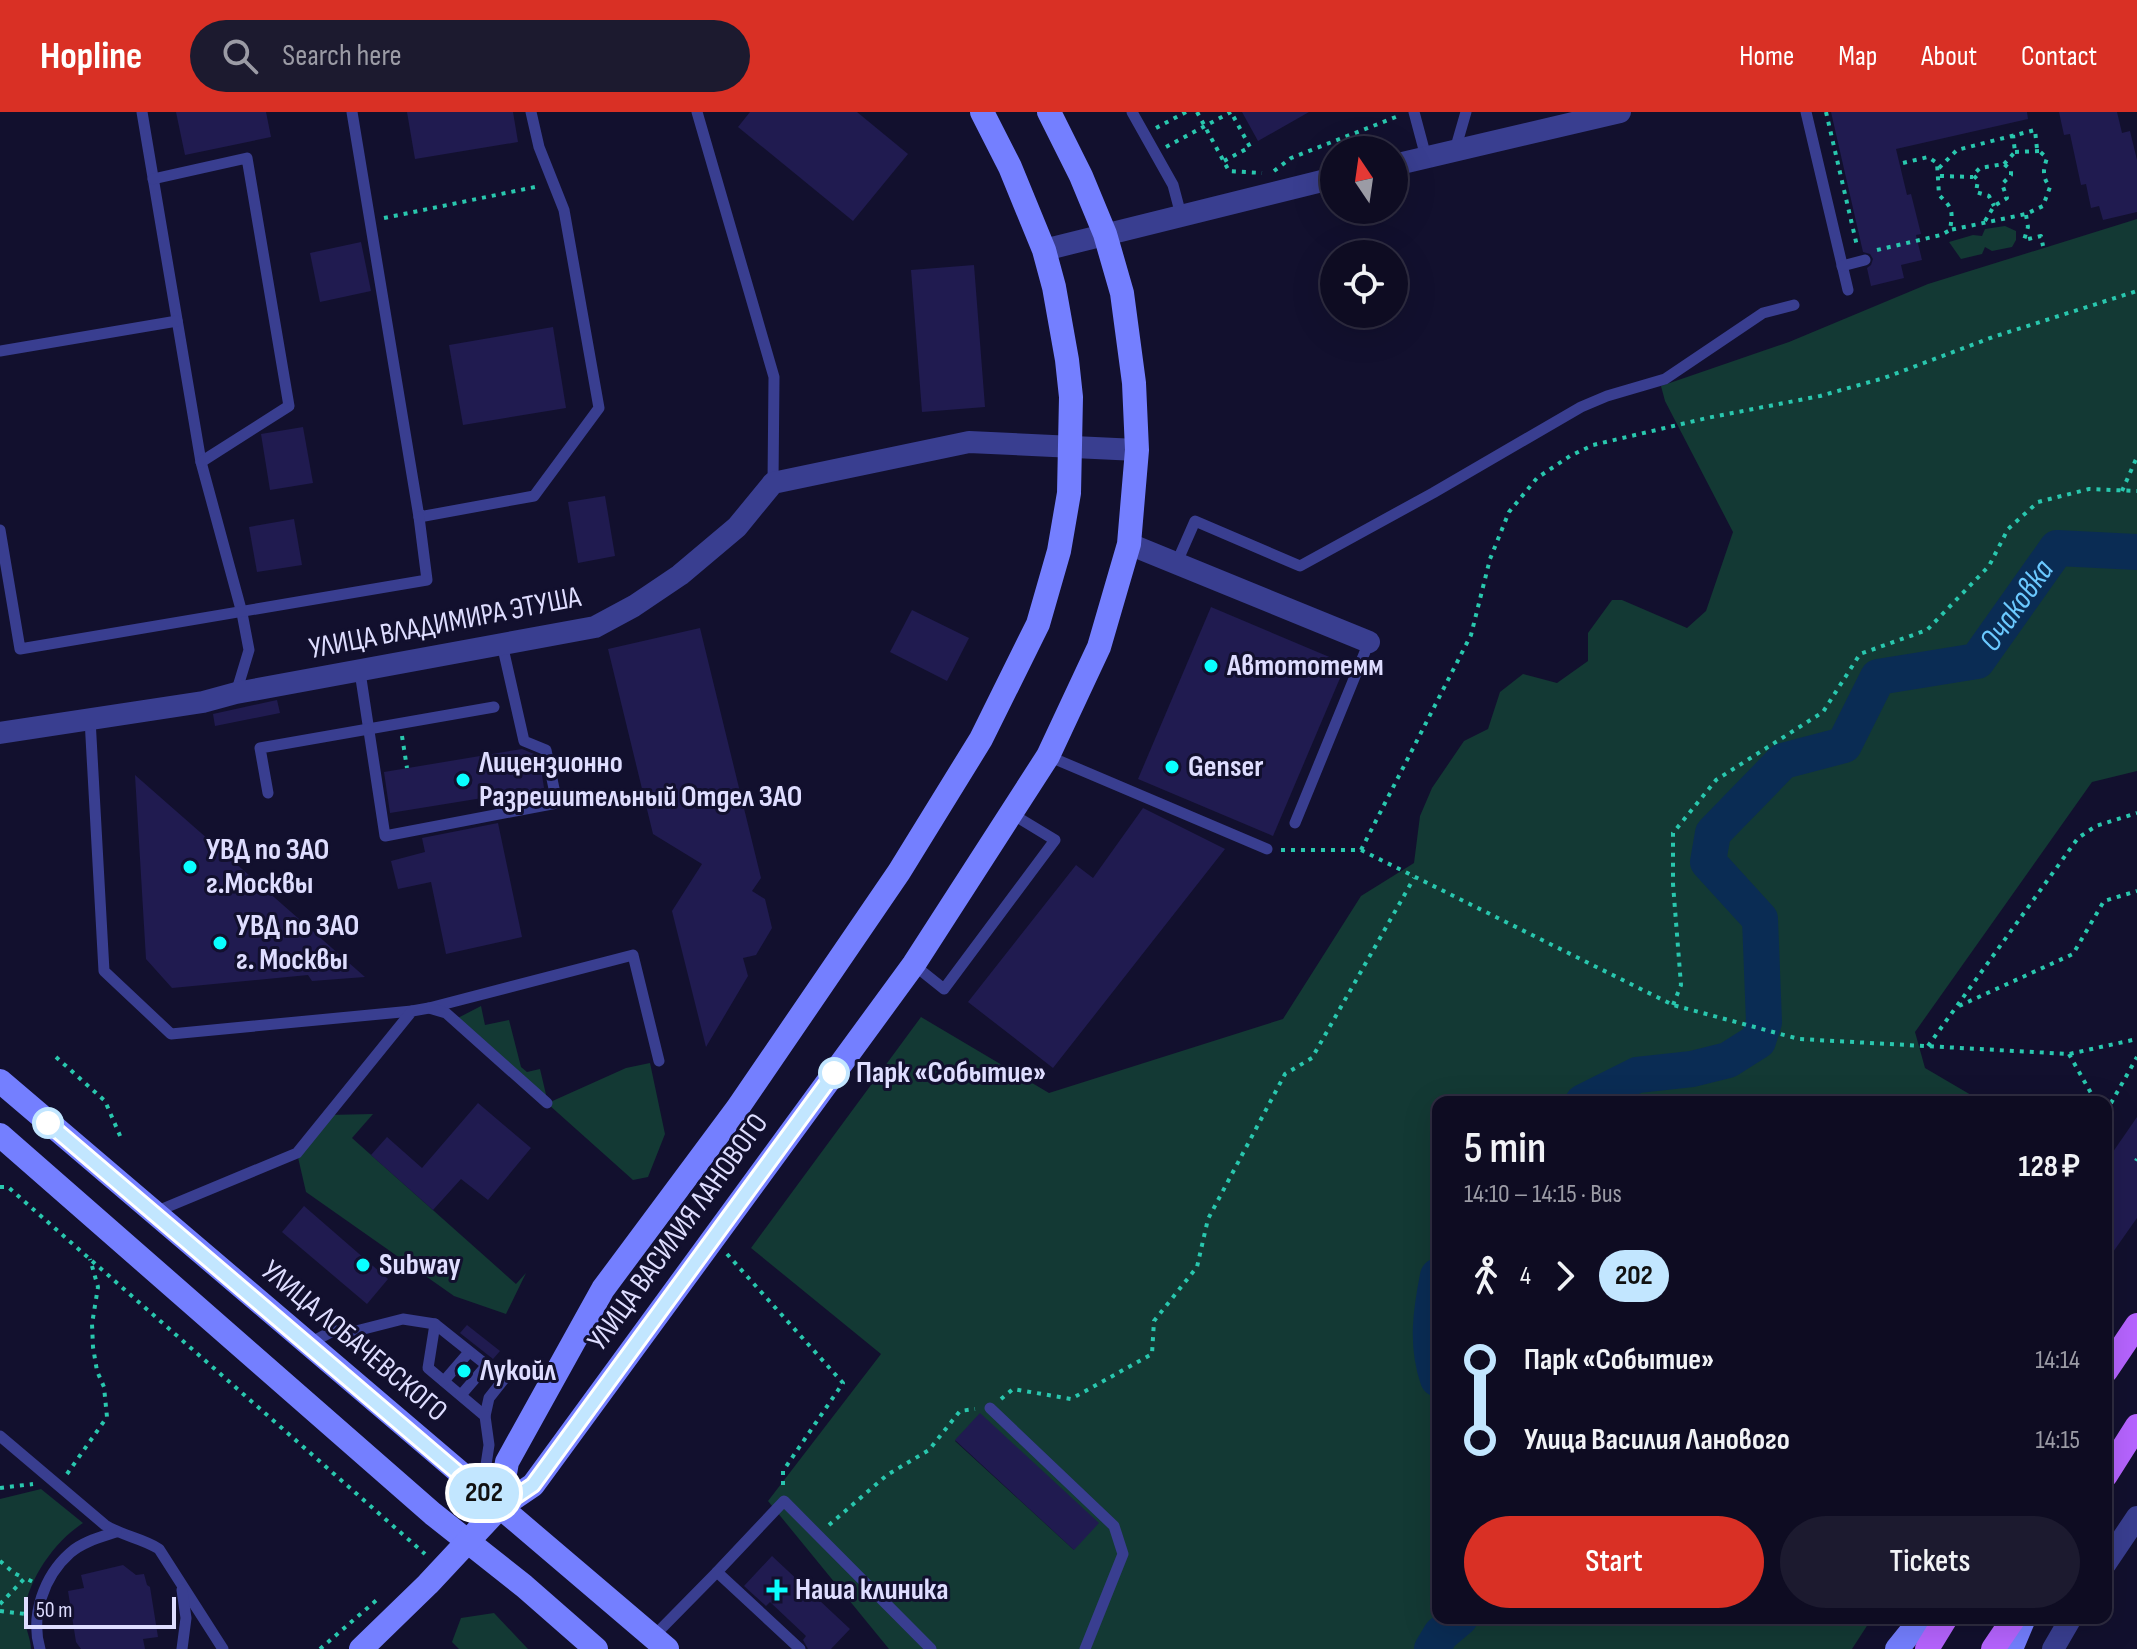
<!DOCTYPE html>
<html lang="en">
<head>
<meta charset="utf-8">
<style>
	body { margin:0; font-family:"Sofia Sans Condensed",sans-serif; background:#1c1a2f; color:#f1f3f6; height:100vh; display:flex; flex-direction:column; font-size:30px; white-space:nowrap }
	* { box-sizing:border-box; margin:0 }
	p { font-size:26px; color:#9b9ba5 }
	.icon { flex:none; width:44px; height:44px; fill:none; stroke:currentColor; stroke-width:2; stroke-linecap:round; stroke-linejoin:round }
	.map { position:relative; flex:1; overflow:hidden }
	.details { position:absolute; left:1432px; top:984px; width:680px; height:528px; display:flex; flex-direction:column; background:#0e0c22; border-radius:16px; box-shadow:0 8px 32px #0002,0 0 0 2px #2e2c40 }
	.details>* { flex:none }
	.badge { padding:0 16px; border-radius:26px; font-size:28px; line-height:52px }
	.needle { width:52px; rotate:347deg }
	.fabs { position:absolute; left:1320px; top:24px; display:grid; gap:16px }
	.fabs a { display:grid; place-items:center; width:88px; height:88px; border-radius:50%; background:#0e0c22; box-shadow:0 8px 32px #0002,0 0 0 2px #2e2c40; font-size:40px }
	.scale { position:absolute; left:24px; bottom:20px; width:152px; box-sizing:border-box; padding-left:8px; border:4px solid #deddff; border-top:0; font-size:22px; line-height:28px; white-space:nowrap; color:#deddff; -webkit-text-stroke:6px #12102e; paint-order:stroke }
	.map>.badge { position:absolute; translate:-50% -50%; box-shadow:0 0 0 4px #fff }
	.legs { display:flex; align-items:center; gap:12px; height:88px; padding:0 32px; font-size:26px }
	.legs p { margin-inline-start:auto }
	.overview { display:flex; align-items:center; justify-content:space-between; height:136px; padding:0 32px }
	h1 { font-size:44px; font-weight:600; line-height:60px }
	.cta { display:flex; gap:16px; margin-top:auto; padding:16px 32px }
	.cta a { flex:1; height:92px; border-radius:48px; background:#d93025; color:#fff; font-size:32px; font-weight:600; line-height:92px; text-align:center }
	.cta a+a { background:#1c1a2f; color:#f1f3f6 }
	ul { padding:0 32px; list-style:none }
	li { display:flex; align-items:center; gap:28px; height:80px; font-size:30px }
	li i { display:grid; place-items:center; width:12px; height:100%; margin:0 10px; background:currentColor }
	li i::after { content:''; width:20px; height:20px; margin:-10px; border:6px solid; border-radius:50%; background:#0e0c22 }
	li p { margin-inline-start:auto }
	li:first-child i { background:linear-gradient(#0000 50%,currentColor 0) }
	li:last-child i { background:linear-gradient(currentColor 50%,#0000 0) }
	header { display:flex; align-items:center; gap:48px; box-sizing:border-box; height:112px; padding:0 40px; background:#d93025; color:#fff }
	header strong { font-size:38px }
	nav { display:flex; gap:44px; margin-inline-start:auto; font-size:28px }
	.search { width:560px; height:72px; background:#1c1a2f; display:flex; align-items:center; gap:20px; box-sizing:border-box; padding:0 28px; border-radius:44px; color:#9b9ba5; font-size:30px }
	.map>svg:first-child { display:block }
	.green { fill:#133934; fill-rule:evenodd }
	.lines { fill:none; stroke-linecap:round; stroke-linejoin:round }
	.river { stroke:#0a2c54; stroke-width:36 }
	.building { fill:#201b50 }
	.path { stroke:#29c7ae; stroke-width:4; stroke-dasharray:4 6; stroke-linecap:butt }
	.lane { stroke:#393e90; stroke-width:11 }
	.street { stroke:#393e90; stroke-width:22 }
	.secondary { stroke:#747fff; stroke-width:24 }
	.primary { stroke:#b664ff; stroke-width:24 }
	.line-1-casing { stroke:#fff; stroke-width:18 }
	.line-1 { stroke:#c2e6ff; stroke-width:12 }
	.poi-dot { fill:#09ffff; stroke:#12102e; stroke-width:3 }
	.stop-1-dot { fill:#fff; stroke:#c2e6ff; stroke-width:4 }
	.labels { text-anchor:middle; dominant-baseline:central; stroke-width:6; stroke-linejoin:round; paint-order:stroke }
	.street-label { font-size:30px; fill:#deddff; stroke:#12102e }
	.poi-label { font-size:30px; font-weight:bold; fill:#deddff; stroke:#12102e; text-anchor:start }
	.stop-label { font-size:30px; font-weight:bold; fill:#deddff; stroke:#12102e; text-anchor:start }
	.water-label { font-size:32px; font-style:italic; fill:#6bc9ff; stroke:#12102e }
</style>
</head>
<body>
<header>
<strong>Hopline</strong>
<div class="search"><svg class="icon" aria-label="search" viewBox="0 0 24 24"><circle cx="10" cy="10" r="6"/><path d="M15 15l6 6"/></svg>Search here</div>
<nav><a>Home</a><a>Map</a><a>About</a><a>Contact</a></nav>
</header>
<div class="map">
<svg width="2137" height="1537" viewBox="0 0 2137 1537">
	<rect width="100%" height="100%" fill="#12102e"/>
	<g class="green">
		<path d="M2137 107V659L2092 670 1915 920 1925 956 1983 990H1438V1506H1872L1852 1537H889L768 1389 881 1242 751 1136 921 905 1049 981 1283 907 1361 784 1414 751 1420 704 1432 676 1464 629 1488 617 1500 580 1523 562 1557 571 1588 549V521L1612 488H1622L1687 516 1706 499 1733 420 1665 289 1661 274 1789 230 1928 172ZM980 1302 1074 1438 955 1329Z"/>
		<polygon points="2005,114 2016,119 2016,128 2012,135 1992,139 1985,135 1982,142 1961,147 1949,130 1973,123 1982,124 1985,117"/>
		<polygon points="481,894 485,913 509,908 521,955 527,960 540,957 548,991 626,956 650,951 665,1022 648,1065 633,1068 454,908"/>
		<polygon points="373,1002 352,1026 516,1172 526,1161 506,1202 454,1184 306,1080 297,1041 328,1003"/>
		<path d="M41 1377 83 1411C55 1429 29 1466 24 1500 23 1511 31 1526 31 1537H0V1387Z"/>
		<polygon points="494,1501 528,1537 459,1537 452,1530 461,1506"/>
	</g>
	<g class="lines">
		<g class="river">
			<path id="s1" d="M1583 990 1637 963 1692 957 1728 948 1758 929 1764 910 1760 807 1708 750 1713 721 1783 649 1844 633 1878 565 1977 549 2057 436 2137 440"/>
			<path d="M1438 1164C1431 1199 1426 1233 1438 1267"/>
			<polyline points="1432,1537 1441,1522 1460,1506"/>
		</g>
	</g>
	<g class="building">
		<polygon points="176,0 266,0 271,25 185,43"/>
		<polygon points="407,0 513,0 518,30 415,47"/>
		<polygon points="750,0 857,0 908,42 853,109 738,15"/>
		<polygon points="1242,0 1309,0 1258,29"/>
		<polygon points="1831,0 2027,0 2028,7 1896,37 1907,83 1911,82 1921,122 1916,123 1922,148 1901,153 1904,166 1871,174 1867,156 1871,153 1873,147 1870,142 1863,140"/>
		<polygon points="2059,0 2117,0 2122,21 2130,19 2137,48 2137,100 2103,108 2099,94 2091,96 2086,72 2081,73 2070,22 2064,23"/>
		<polygon points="361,130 371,179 320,190 310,141"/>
		<polygon points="974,153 985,295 922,300 911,158"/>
		<polygon points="553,215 566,296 463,313 449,233"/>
		<polygon points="303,315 313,371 270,378 261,322"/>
		<polygon points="605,384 615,444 578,451 568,390"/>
		<polygon points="294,407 302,453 257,460 249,415"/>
		<polygon points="1211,495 1346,552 1273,724 1138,667"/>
		<polygon points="912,498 969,526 947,569 890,540"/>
		<polygon points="700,516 761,766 752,779 765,787 772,816 756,843 743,846 748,864 706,935 672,799 702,752 653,722 608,537"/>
		<polygon points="277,588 280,601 215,614 213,602"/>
		<polygon points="522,637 539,644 544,676 390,701 384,660"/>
		<polygon points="135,663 365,865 312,869 308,863 172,876 146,847"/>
		<polygon points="1143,696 1225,737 1053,956 968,890 1076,753 1093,766"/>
		<polygon points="498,711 522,825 446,842 431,770 398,777 391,749 425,740 422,726"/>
		<polygon points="478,991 531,1036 488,1088 461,1067 433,1098 371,1043 387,1025 422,1056"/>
		<polygon points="2137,1005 2137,1106 2106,1150 2106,1050"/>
		<polygon points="304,1094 388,1167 367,1192 282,1120"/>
		<polygon points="467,1213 500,1239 493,1247 460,1221"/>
		<polygon points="980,1301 1099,1411 1074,1438 955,1328"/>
		<polygon points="772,1444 850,1517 831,1537 808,1537 803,1528 806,1524 770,1490 766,1494 744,1474"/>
		<polygon points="123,1453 136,1463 144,1462 147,1473 150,1475 158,1525 143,1527 145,1537 81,1537 76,1530 68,1479 84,1476 81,1463"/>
	</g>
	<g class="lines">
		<g class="path">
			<polyline points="1197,0 1229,59 1262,61"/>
			<polyline points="1826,0 1857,134"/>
			<polyline points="1156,16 1186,0"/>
			<polyline points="1166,35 1231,0"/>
			<polyline points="2015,40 2040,39"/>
			<polyline points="1224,49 1250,35 1231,0"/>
			<polyline points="2004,52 2015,40 2013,23"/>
			<path d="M1939 56 1957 38 2035 18 2037 37 2047 46C2043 58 2042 65 2050 75L2043 94 2026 102 1950 118"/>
			<polyline points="1274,59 1291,46 1401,3"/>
			<polyline points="1940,64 1973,65"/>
			<polyline points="2026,103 2028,115 2024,128 2041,124 2043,134"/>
			<polyline points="384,106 540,74"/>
			<polyline points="1985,109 1994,94 2007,86 2002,72 2011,63 2011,58 2004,52 1980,56 1973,63 1978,68 1976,80 1989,84 1994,94"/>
			<path d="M1877 138 1941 123 1950 118C1953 98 1953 97 1939 83L1937 51 1928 45 1903 51"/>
			<polyline points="2122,379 2137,345"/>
			<polyline points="402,624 407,656"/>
			<polyline points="1281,738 1361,738 1673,893 1799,927 2069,942 2137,927"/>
			<polyline points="1361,738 1471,523 1490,447 1509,400 1537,366 1570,344 1593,333 1707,306 1820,284 1884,266 1993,225 2137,179"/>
			<polyline points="1673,893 1681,873 1673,772 1673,721 1716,668 1823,600 1860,542 1927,518 1989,454 2008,417 2038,390 2089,377 2137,379"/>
			<polyline points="1959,894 2073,842 2104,789 2137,779"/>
			<polyline points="1928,934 2078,726 2096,714 2137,701"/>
			<polyline points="2069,942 2096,990"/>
			<polyline points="56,945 105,989 121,1026"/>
			<polyline points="2106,1000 2137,945"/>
			<polyline points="2136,1049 2137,1047"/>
			<polyline points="0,1075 8,1075 425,1442"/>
			<polyline points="727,1142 843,1271 783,1359 783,1375"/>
			<polyline points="1001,1287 1013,1277 1071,1287 1152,1242 1154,1209 1197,1155 1208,1107 1285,962 1312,946 1414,766"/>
			<polyline points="67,1362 107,1305 104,1275 97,1259 93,1235 92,1212 98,1175 90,1147"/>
			<polyline points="0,1376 33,1372"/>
			<polyline points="829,1413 887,1363 929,1338 960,1299 975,1297"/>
			<polyline points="0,1449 14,1461 24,1466"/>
			<polyline points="0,1492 25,1466 33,1470"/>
			<polyline points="0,1499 25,1502"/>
			<polyline points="320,1537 379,1486"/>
		</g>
		<g class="lane">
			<polyline points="142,0 201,350 242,501 249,538 236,581"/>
			<polyline points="352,0 419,405 534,384 599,296 564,98 539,35 531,0"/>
			<polyline points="697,0 774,265 773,371"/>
			<polyline points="1132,0 1173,73 1181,103"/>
			<polyline points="1414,0 1426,45"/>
			<polyline points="1806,0 1848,178"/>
			<polyline points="1455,38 1466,0"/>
			<polyline points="153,67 247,46 289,294 201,350"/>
			<polyline points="1842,154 1865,148"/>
			<polyline points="0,239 177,209"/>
			<polyline points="0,418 20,537 427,468 419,405"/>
			<polyline points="1177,450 1195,409 1300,454 1433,381 1581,295 1607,284 1665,267 1763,201 1794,193"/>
			<polyline points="360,560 385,724 557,691 546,638 524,629 502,532"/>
			<polyline points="90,607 104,859 171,922 412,899"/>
			<polyline points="1048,644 1267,737"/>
			<polyline points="268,681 260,636 494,595"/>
			<polyline points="1295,711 1369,530"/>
			<polyline points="914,853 944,877 1055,728 1012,702"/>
			<polyline points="429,896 633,843 659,949"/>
			<polyline points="155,1100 297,1041 412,899 429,896 446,901 547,991"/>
			<polyline points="435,1212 504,1267 489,1286 485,1304"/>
			<polyline points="308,1232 333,1219 356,1219 403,1207 435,1212 428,1256 485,1304 489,1333 482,1379"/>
			<polyline points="444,1269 469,1240"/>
			<polyline points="461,1283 486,1254"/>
			<polyline points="990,1296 1114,1414 1123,1442 1085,1537"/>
			<path d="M0 1324 105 1413C122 1424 142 1426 159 1437L223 1537"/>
			<polyline points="717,1460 784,1389 931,1537"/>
			<polyline points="182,1478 186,1506 182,1537"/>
			<polyline points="653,1525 717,1460 800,1537"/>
			<path d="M40 1537C30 1504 44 1464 70 1441 82 1430 101 1425 116 1420"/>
		</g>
		<g class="street">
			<polyline points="1394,53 1620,0"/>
			<polyline points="1044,138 1334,66"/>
			<polyline points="1129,432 1369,530"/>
			<polyline points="0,621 203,590 236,581 595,515 634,494 680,463 737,415 773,371 969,330 1137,338"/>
			<polyline points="2106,1451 2137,1405"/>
			<polyline points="2053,1537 2071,1506"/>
		</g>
		<g class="secondary">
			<polyline points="0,969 667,1537"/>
			<polyline points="0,1023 433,1402 524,1474 596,1537"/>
			<polyline points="499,1396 507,1350 603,1177 737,997 899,760 981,627 1038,512 1059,439 1069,381 1071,285 1067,248 1054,175 1044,138 1010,55 982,0"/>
			<polyline points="361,1537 428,1472 499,1396 533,1373 914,852 1048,644 1099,535 1129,432 1137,338 1134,271 1122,181 1105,122 1081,64 1049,0"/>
			<polyline points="1897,1537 1922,1506"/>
			<polyline points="2011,1537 2024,1506"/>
		</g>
		<g class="primary">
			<polyline points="2106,1259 2137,1213"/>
			<polyline points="2106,1363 2137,1314"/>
			<polyline points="1927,1537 1946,1506"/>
			<polyline points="1993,1537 2014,1506"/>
		</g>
	</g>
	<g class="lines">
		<g class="line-1-casing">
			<polyline id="line-1" points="48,1011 499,1396 533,1373 834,961"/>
		</g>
		<use href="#line-1" class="line-1"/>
	</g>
	<g class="poi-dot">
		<circle cx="1211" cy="554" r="8"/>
		<circle cx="1172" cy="655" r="8"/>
		<circle cx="463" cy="668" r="8"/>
		<circle cx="190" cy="755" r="8"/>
		<circle cx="220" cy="831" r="8"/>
		<circle cx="363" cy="1153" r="8"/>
		<circle cx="464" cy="1259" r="8"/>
		<path d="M773 1466h8v8h8v8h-8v8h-8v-8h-8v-8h8z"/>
	</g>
	<g class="stop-1-dot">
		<circle cx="834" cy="961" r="14"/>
		<circle cx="48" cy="1011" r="14"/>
	</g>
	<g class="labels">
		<g class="street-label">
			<text transform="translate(445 511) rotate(-11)">УЛИЦА ВЛАДИМИРА ЭТУША</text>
			<text transform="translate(678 1120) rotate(-54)">УЛИЦА ВАСИЛИЯ ЛАНОВОГО</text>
			<text transform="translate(354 1229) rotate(40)">УЛИЦА ЛОБАЧЕВСКОГО</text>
		</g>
		<g class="poi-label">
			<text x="1227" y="554">Автототемм</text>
			<text x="479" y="651">Лицензионно<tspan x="479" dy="34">Разрешительный Отдел ЗАО</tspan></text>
			<text x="1188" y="655">Genser</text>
			<text x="206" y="738">УВД по ЗАО<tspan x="206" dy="34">г.Москвы</tspan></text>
			<text x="236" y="814">УВД по ЗАО<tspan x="236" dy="34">г. Москвы</tspan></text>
			<text x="379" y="1153">Subway</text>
			<text x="480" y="1259">Лукойл</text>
			<text x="795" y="1478">Наша клиника</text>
		</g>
		<g class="stop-label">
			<text x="856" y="961">Парк «Событие»</text>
		</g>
		<g class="water-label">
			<text stroke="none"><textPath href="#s1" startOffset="826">Очаковка</textPath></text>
		</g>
	</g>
</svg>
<div class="fabs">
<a><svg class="needle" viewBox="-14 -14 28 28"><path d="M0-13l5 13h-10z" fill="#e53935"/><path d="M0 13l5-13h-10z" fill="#9b9ba5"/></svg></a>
<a><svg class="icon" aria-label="locate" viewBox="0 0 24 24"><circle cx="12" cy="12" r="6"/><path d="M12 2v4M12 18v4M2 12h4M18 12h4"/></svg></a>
</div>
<div class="scale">50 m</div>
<b class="badge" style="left:484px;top:1381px;background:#c2e6ff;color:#111">202</b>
<section class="details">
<div class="overview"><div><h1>5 min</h1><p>14:10 – 14:15 · Bus</p></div><b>128 ₽</b></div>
<div class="legs"><svg class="icon" aria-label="walk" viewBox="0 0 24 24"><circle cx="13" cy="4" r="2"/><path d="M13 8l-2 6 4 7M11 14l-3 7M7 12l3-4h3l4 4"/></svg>4<svg class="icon" aria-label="forward" viewBox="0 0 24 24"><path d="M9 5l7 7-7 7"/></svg><b class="badge" style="background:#c2e6ff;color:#111">202</b></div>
<ul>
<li><i style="color:#c2e6ff"></i><b>Парк «Событие»</b><p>14:14</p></li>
<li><i style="color:#c2e6ff"></i><b>Улица Василия Ланового</b><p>14:15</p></li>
</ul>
<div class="cta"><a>Start</a><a>Tickets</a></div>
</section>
</div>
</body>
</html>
